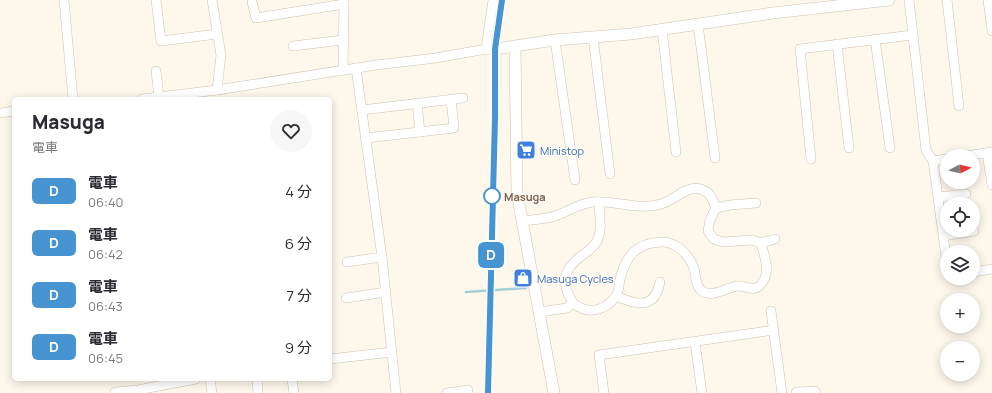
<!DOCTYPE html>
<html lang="ja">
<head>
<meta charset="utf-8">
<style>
	body { margin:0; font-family:Manrope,"Noto Sans JP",sans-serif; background:#f7f7f7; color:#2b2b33; height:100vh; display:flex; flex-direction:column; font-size:15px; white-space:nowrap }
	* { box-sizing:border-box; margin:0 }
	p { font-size:13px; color:#7c7c81 }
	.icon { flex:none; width:22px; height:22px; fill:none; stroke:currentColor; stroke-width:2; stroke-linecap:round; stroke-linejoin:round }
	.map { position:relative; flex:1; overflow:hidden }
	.side { position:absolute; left:12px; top:97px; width:320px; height:284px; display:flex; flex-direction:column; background:#fff; border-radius:6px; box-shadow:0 2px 10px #0003 }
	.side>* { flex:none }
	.badge { padding:0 8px; border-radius:6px; font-size:14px; line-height:26px }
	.needle { width:26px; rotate:83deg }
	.fabs { position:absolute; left:940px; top:149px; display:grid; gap:8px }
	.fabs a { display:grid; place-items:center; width:40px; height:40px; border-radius:50%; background:#fff; box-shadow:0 2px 10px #0003; font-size:20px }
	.map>.badge { position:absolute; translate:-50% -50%; box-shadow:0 0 0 2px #fff }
	.round { display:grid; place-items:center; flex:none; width:42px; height:42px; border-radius:21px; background:#f7f7f7 }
	.head { display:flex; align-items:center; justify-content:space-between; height:68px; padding:0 20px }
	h1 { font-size:19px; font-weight:800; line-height:30px }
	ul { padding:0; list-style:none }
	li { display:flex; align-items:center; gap:12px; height:52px; padding:0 20px }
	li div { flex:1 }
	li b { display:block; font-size:15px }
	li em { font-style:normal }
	li .badge { min-width:44px; font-weight:700; text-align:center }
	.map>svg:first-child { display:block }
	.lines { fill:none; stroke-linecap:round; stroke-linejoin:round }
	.stream { stroke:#a5ced9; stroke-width:2.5 }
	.minor-casing { stroke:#d0c0b0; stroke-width:10 }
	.tertiary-casing { stroke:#d0c0b0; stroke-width:12 }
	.minor { stroke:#fff; stroke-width:9 }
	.tertiary { stroke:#fff; stroke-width:11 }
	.rail { stroke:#bca8c8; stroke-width:2.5; stroke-dasharray:6 4; stroke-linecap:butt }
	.line-casing { stroke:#fff; stroke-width:9 }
	.line { stroke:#4694d1; stroke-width:6 }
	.stop-dot { fill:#fff; stroke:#4694d1; stroke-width:2 }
	.labels { text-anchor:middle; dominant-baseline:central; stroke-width:3; stroke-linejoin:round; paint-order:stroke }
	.shop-label { font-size:11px; fill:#366cbe; stroke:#fffbf3; text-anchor:start }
	.stop-label { font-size:11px; font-weight:bold; fill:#79604e; stroke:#fffbf3; text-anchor:start }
</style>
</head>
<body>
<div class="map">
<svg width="992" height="393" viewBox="0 0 992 393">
	<rect width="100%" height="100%" fill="#fdf7ec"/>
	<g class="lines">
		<polyline class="stream" points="466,292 526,288"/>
		<g class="minor-casing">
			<g id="minor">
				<polyline points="64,0 73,99"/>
				<polyline points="156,0 161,41 217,34"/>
				<polyline points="212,0 221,55 217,90"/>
				<polyline points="909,0 926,150 933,161 947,159"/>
				<polyline points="947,0 959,106"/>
				<polyline points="988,0 992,31"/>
				<polyline points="252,2 256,18 344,4"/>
				<polyline points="698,24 715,158"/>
				<polyline points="662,29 676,152"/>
				<polyline points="593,37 610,174"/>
				<polyline points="875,39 890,148"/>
				<polyline points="555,40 575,180"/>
				<polyline points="837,44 849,148"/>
				<polyline points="293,46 343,40"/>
				<polyline points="356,68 382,257 396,393"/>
				<polyline points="343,70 344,0"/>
				<polyline points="156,71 159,97"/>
				<polyline points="142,99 217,90 376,65 436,58 486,49 493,0"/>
				<polyline points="417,103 420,132"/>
				<polyline points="362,110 463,98"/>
				<polyline points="0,113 14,111"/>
				<polyline points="366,138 454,128 451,99"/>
				<polyline points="987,153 992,185"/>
				<polyline points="966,156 992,152"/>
				<polyline points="811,159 800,49 912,35"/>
				<polyline points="933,161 947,264"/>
				<polyline points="939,197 966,194"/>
				<path d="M599 202C599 214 603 229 597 241 593 249 587 251 580 257 563 270 561 283 572 301 573 304 576 305 579 307 592 314 607 309 616 296 619 292 619 284 620 279 626 256 636 243 661 242 676 241 689 255 694 268 696 275 695 286 702 291 712 298 726 288 737 286 743 285 752 291 758 287 761 286 763 281 765 278 769 267 764 254 761 243"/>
				<polyline points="756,203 730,205 716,208 710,220 708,231 714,239 723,242 752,240 761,243 775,239"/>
				<path d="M522 221C532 220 542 219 552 217 566 213 577 204 592 202 615 200 638 211 661 204 674 201 686 185 700 189 710 191 713 200 716 208"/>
				<polyline points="943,236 974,231"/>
				<polyline points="347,262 382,257"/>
				<polyline points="973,272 992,269"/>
				<path d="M616 296C636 305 655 310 660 282"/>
				<polyline points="346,298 386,292"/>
				<polyline points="771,311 782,393"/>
				<polyline points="539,312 567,308 572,303"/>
				<polyline points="695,342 702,393"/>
				<polyline points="330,359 392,352"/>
				<polyline points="210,379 212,393"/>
				<polyline points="257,379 258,393"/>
				<polyline points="292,379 294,393"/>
				<polyline points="115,392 138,390 196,379"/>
				<polyline points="447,393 468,390"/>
				<polyline points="604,393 599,355 774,330"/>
			</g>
		</g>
		<g class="tertiary-casing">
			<g id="tertiary">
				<polyline points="515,47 517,193 554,393"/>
				<polyline points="486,49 495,49 555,40 631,34 773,13 889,0"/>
				<polyline points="797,393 814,392 815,393"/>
			</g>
		</g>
		<use href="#minor" class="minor"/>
		<use href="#tertiary" class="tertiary"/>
		<polyline class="rail" points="488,393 495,117 495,49 502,0"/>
	</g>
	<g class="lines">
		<g class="line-casing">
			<polyline id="line" points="488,393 495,117 495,49 502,0"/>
		</g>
		<use href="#line" class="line"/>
	</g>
	<defs>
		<g id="supermarket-square" transform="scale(1)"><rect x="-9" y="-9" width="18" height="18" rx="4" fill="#3f7fe0" stroke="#fffbf3"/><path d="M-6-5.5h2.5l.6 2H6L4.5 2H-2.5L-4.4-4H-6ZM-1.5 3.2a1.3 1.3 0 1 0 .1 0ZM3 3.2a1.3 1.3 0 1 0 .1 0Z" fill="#fff"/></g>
		<g id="shop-square" transform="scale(1)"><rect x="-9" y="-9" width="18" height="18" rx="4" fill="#3f7fe0" stroke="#fffbf3"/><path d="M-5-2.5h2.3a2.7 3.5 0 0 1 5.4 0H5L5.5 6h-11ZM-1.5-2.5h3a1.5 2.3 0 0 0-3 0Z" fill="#fff"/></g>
	</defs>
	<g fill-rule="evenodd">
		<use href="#supermarket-square" x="526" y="150"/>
		<use href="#shop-square" x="523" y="278"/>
	</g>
	<circle class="stop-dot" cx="492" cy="196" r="8"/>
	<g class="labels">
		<g class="shop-label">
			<text x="540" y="150">Ministop</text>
			<text x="537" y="278">Masuga Cycles</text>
		</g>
		<g class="stop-label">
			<text x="504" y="196">Masuga</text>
		</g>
	</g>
</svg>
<div class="fabs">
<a><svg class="needle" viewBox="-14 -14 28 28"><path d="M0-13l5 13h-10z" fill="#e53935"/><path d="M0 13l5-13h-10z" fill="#7c7c81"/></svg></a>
<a><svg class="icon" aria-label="locate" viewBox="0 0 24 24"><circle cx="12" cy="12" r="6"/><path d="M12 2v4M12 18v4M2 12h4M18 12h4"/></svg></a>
<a><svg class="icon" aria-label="layers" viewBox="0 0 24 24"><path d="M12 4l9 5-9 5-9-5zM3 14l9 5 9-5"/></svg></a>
<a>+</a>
<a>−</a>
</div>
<b class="badge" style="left:491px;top:255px;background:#4694d1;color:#fff">D</b>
<section class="side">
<div class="head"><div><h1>Masuga</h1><p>電車</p></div><a class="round"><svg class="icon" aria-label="heart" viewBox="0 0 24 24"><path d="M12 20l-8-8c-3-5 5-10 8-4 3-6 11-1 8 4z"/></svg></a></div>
<ul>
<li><span class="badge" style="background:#4694d1;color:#fff">D</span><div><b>電車</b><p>06:40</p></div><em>4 分</em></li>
<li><span class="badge" style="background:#4694d1;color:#fff">D</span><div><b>電車</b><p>06:42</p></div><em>6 分</em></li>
<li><span class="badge" style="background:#4694d1;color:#fff">D</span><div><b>電車</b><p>06:43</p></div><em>7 分</em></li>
<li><span class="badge" style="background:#4694d1;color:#fff">D</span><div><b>電車</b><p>06:45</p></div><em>9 分</em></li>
</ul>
</section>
</div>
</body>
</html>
